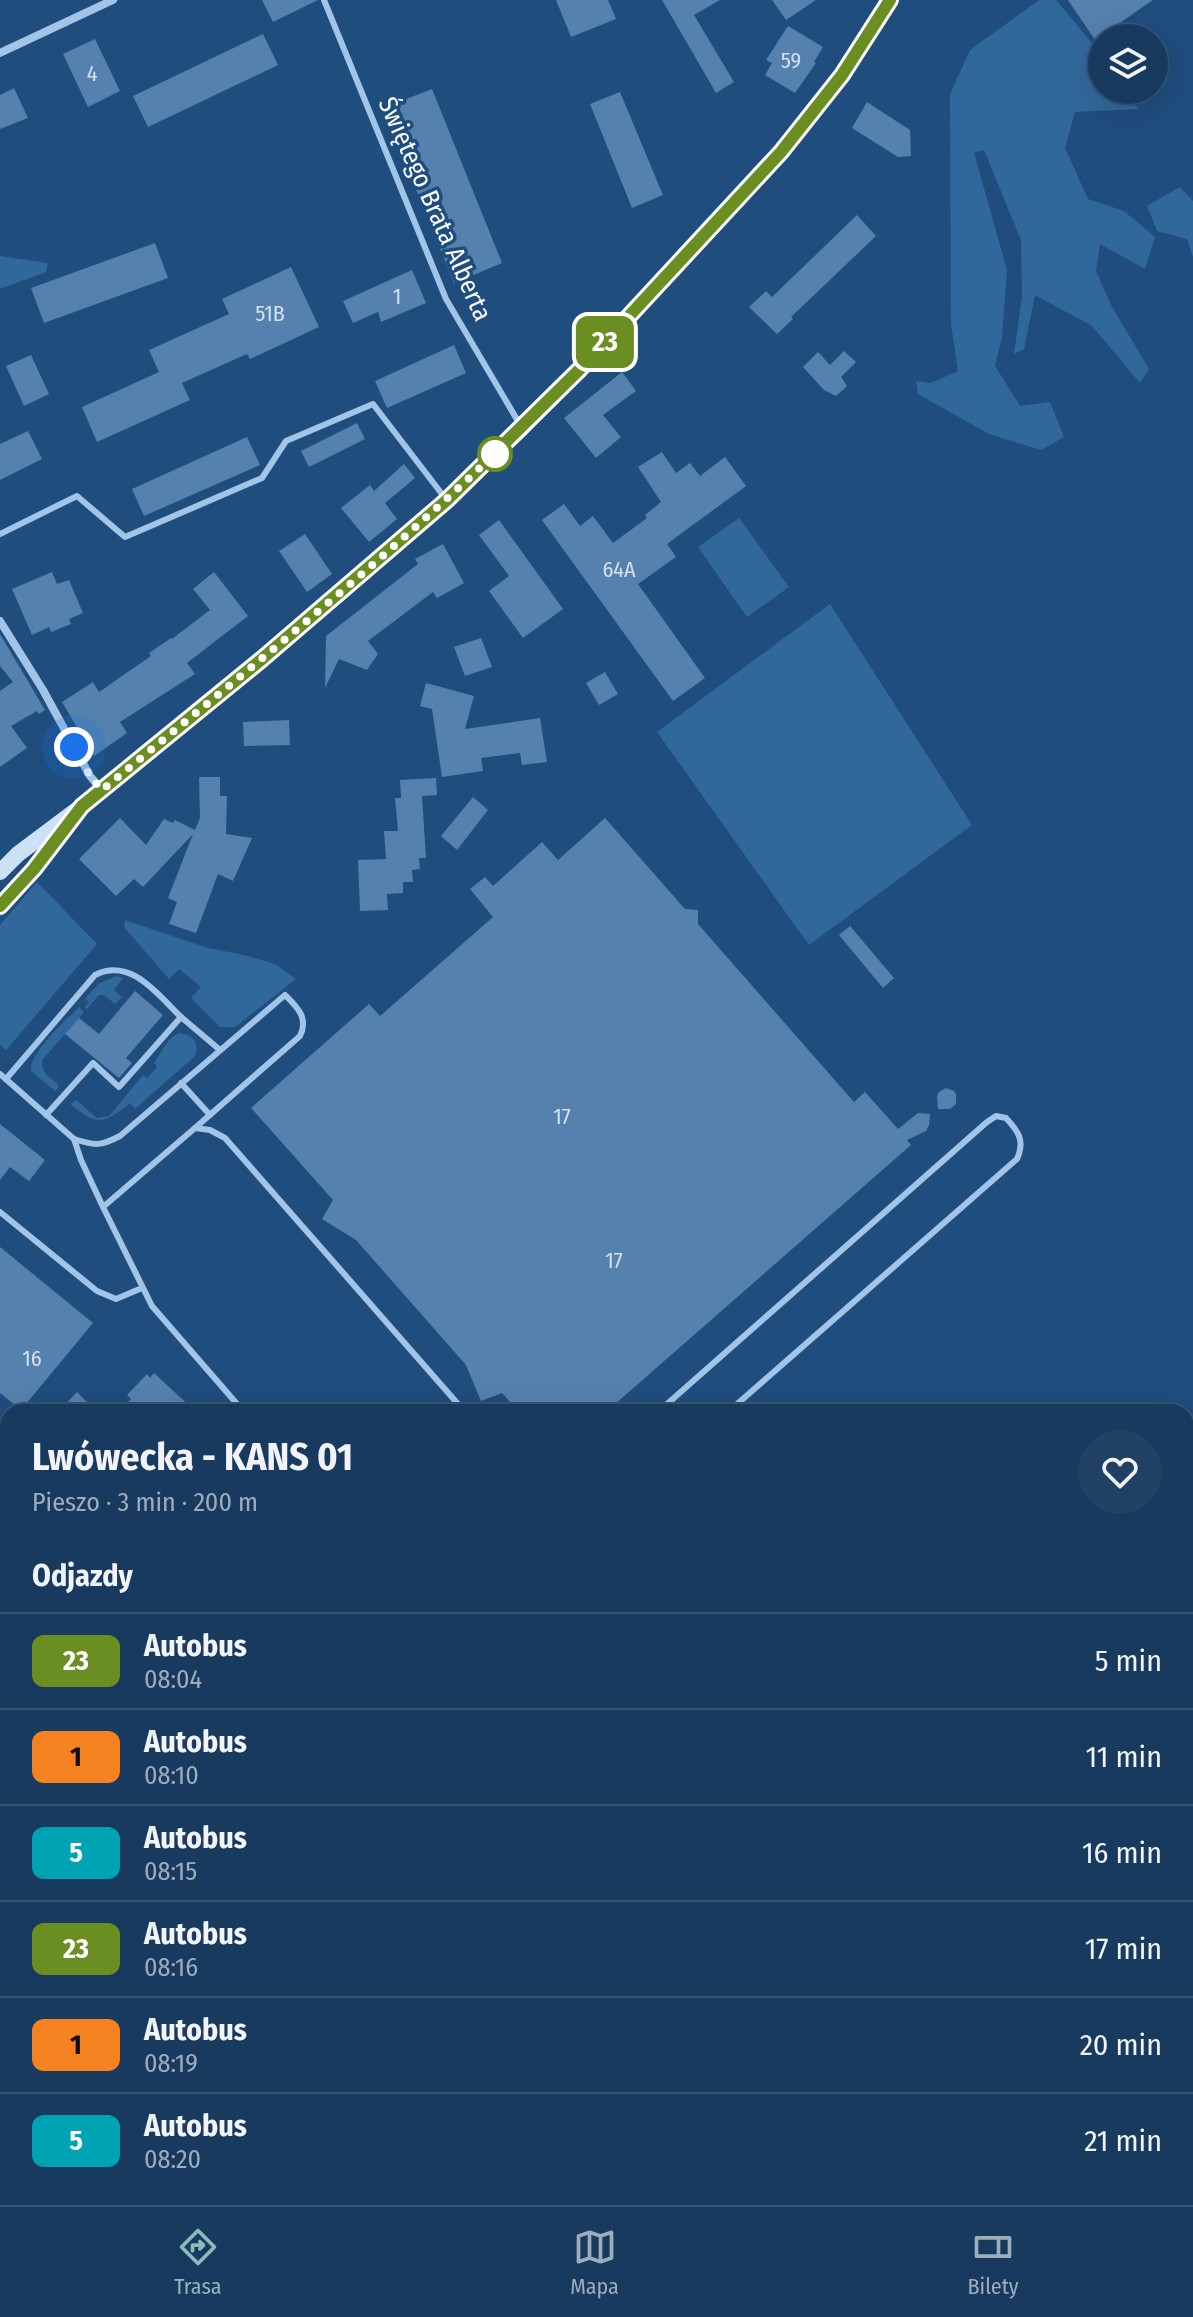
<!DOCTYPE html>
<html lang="pl">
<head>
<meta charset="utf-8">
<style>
	body { margin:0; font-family:"Fira Sans Condensed",sans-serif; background:#204164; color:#f1f3f6; height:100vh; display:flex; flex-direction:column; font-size:30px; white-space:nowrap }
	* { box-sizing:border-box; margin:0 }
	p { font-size:26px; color:#9eadbc }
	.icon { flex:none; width:44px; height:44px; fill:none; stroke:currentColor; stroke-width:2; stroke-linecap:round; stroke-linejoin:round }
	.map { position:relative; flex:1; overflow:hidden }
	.drawer { position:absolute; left:0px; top:1404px; width:1194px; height:802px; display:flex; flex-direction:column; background:#173a5e; border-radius:24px 24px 0 0; box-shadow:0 8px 32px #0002,0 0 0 2px #365473 }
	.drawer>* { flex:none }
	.badge { padding:0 16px; border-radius:12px; font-size:28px; line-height:52px }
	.fabs { position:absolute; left:1088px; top:24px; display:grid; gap:16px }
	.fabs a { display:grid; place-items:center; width:80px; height:80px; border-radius:50%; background:#173a5e; box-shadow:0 8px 32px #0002,0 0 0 2px #365473; font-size:40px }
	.you { position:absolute; width:40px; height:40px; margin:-20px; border:6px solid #fff; border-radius:50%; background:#1a73e8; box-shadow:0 0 0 12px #1a73e833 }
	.map>.badge { position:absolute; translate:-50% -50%; box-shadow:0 0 0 4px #fff }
	h2 { padding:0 32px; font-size:30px; line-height:72px }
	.round { display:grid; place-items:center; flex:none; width:84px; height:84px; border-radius:42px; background:#204164 }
	.overview { display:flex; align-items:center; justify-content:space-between; height:136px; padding:0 32px }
	h1 { font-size:38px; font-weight:700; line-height:60px }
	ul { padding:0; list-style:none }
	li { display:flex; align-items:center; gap:24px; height:96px; padding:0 32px; border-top:2px solid #365473 }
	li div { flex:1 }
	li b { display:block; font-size:30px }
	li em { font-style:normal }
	li .badge { min-width:88px; font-weight:700; text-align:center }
	.dock { display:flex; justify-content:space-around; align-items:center; height:112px; border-top:2px solid #365473; background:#173a5e; font-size:22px; color:#9eadbc }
	.dock a { display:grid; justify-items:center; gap:4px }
	.dock .on { color:#8bbbb9 }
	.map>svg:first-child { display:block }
	.green { fill:#31689c }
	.water { fill:#4f7296; stroke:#95c1e9; stroke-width:2 }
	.building { fill:#5481ad }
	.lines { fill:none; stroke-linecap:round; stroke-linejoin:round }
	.lane { stroke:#a2c5e7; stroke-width:6 }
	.street { stroke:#a2c5e7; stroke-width:8 }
	.secondary { stroke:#cce1f6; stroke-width:16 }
	.primary { stroke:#e4effd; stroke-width:20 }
	.rail { stroke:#fff; stroke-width:6; stroke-dasharray:14 6; stroke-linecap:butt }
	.line-casing { stroke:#fff; stroke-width:18 }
	.line { stroke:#6b8e23; stroke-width:12 }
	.walk { stroke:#fff; stroke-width:8; stroke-dasharray:0 14.4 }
	.stop-dot { fill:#fff; stroke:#6b8e23; stroke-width:4 }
	.labels { text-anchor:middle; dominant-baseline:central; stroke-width:7; stroke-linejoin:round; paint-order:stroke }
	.number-label { font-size:22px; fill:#d4e0ea }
	.street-label { font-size:26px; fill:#fff; stroke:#1f4d7e }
</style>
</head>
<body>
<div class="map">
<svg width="1193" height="2205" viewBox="0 0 1193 2205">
	<rect width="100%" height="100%" fill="#1f4d7e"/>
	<g class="green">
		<polygon points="1039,0 1056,0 1102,55 1102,90 1126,90 1138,109 1075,112 1065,148 1088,199 1124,211 1155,237 1145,269 1100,244 1096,271 1112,307 1149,369 1140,383 1092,326 1035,295 1024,349 1014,354 1022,297 1021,240 984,150 974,153 1007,270 1002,337 995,366 1020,406 1050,402 1064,437 1041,450 989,434 918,394 916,381 931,383 958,371 951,324 950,94 970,50"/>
		<polygon points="1180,187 1193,201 1193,257 1187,239 1157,231 1147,206"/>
		<polygon points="0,256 48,263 46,272 0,289"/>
		<polygon points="739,518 789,587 747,617 698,547"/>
		<polygon points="830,604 972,825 809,945 657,732"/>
		<polygon points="37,882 97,944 6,1050 0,1045 0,925"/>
		<polygon points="125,920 208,948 244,955 275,964 296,979 235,1027 220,1027 191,998 201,987 179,969 169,979 124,927"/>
		<polygon points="116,976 123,978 114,990 122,997 115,1004 104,995 99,995 87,1009 85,1007 89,1002 85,999 98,984"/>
		<path d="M79 1007 84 1012 43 1059C39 1072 50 1077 58 1084V1089L55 1091 31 1071C30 1052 65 1021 79 1007Z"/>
		<path d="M180 1033C193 1035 200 1043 195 1056L135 1109 130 1103C103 1125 97 1126 70 1104L76 1100 97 1118 109 1116 143 1075 147 1078 157 1067 154 1063C163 1051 167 1037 180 1033Z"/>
		<polygon points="8,1675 8,2025 0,2014 0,1678"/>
		<polygon points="1193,1824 1193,2078 1186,2075 1186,1833"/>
		<polygon points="119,2198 841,2198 835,2205 124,2205"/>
		<polygon points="996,2198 1084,2198 1077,2205 1070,2199 1065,2205 996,2205"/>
	</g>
	<g class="water">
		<polygon points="0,2014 8,2025 8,2135 0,2123"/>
		<polygon points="49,2198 119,2198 123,2205 54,2205"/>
	</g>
	<g class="building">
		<polygon points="262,0 318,0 273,22"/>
		<polygon points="556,0 608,0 616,19 571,37"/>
		<polygon points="662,0 720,0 694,15 734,82 716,93"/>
		<polygon points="772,0 816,0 786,20"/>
		<polygon points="1068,0 1153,0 1095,40"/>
		<polygon points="788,26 823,47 814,62 816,63 795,93 765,75 772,63 766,60"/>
		<polygon points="263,34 278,65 148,127 133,96"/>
		<polygon points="95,39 120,91 88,107 63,54"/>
		<polygon points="14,88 28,118 0,129 0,95"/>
		<polygon points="432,89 502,263 454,283 383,108"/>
		<polygon points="620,92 663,195 632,208 590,104"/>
		<polygon points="867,102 910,130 911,156 898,157 852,128"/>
		<polygon points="857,215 876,236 791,317 793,319 777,334 749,307 766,291 772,297"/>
		<polygon points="155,243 168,278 44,323 31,288"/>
		<polygon points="291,267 319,327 250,359 247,354 182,383 190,400 97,442 82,407 159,372 149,350 229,314 222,299"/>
		<polygon points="412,270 426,303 381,322 378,312 353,323 343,301"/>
		<polygon points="454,345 466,373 387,408 375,381"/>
		<polygon points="844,351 856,362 841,377 847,386 836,396 824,390 803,367 818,352 830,365"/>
		<polygon points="31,355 49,394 24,406 6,366"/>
		<polygon points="622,372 636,391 603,415 621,437 596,458 564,418"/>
		<polygon points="357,423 365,439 309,467 301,451"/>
		<polygon points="28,431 42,459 0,480 0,444"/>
		<polygon points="247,437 260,465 144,516 132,489"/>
		<polygon points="662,452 676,473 690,463 700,476 725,457 746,486 667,544 676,557 638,584 705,678 673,701 542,520 564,504 580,526 593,516 613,543 647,518 645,515 661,502 638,467"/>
		<polygon points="404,464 415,478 385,503 397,519 369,542 341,508 370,485 374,491"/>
		<polygon points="499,520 563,609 523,638 489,591 509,576 479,535"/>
		<polygon points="305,534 332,574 307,592 279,551"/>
		<polygon points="443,544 464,583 437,598 433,592 368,641 378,654 367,670 339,659 325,688 326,636 418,564 415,559"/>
		<polygon points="52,572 57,584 69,580 83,613 69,619 71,624 51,632 49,627 32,635 12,589"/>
		<polygon points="214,572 248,616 187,663 195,674 120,722 127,733 94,756 62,702 93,682 99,692 151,656 149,653 171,638 172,639 210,610 193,589"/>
		<polygon points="0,634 45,710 39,714 37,711 11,726 27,748 0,767 0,691 13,682 0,666"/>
		<polygon points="481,638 492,667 465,676 454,647"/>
		<polygon points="605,672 618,694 599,705 586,683"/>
		<polygon points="426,683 474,696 465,729 540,718 547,762 522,765 520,753 481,758 483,771 442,777 432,709 420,706"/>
		<polygon points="289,720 290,745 244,746 243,722"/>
		<polygon points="199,777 220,777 220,796 227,796 226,834 252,838 233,881 218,874 196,933 169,924 177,902 168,898 193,834 143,887 134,879 116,896 79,859 120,818 146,845 164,819 173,823 175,820 195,830 200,818"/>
		<polygon points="436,778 437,795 422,796 426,858 419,858 420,869 412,870 413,882 403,882 403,893 387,894 388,910 360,911 358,860 386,859 384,831 398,831 395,798 401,798 400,780"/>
		<polygon points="473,797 488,810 457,850 441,836"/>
		<polygon points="605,818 685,909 698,910 698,924 854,1102 865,1092 898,1129 918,1113 930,1114 929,1125 926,1131 907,1140 911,1145 606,1412 519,1412 502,1393 481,1401 466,1365 356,1240 322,1219 333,1200 251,1108 369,1004 380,1016 493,917 470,889 485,877 493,886 542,842 558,860"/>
		<polygon points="850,926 894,978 883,988 839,935"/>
		<polygon points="135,991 163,1015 126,1058 132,1063 119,1078 65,1034 79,1018 99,1034"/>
		<polygon points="946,1088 954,1091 956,1094 956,1104 950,1109 938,1109 937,1096 939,1092"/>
		<polygon points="0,1124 45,1160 29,1181 10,1167 0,1180"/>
		<polygon points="0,1247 93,1323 21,1410 0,1393"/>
		<polygon points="154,1373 196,1412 137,1412 127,1403 131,1399 127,1395 147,1374 150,1378"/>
		<polygon points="77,1392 97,1412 58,1412"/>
	</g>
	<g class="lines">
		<g class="lane">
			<polyline points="324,0 446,299 522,428"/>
			<polyline points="0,534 77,496 125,537 262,478 286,441 373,404 445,498"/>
			<polyline points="0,1074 74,1139 81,1160 103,1207"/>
			<path d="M6 1079 95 975C131 957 157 994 181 1017"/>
			<polyline points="181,1083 210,1115"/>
			<polyline points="46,1115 93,1063 119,1087 181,1017 220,1050"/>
			<path d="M74 1139C95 1146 101 1146 120 1136L285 995C297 1007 309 1018 300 1036L195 1128"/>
			<polyline points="0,1212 97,1291 116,1299 142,1288"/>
			<polyline points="244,1412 152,1306 103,1207 195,1128 210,1130 225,1138 465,1412"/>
			<path d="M658 1412 987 1122 996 1116 1006 1118C1019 1132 1025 1141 1017 1159L728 1412"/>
			<polyline points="1123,2203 1125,2205"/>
		</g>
		<g class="street">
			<polyline points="0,53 113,0"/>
			<polyline points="0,621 43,690 90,776 101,789"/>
		</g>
		<g class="secondary">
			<polyline points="0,872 18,854 82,806 262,659 447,500 522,428 580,369 781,152 842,75 890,0"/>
			<polyline points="0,907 34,869 72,820"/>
		</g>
		<g class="primary">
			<polyline points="0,1490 8,1496"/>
			<polyline points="0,1552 8,1558"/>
			<polyline points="1186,2112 1193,2114"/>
			<polyline points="1186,2154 1193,2157"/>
		</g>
		<g class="rail">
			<polyline points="1186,1755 1193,1744"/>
			<polyline points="1186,1783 1193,1773"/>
			<polyline points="1186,1804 1193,1795"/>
			<polyline points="859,2205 865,2198"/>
			<polyline points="876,2205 881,2198"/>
		</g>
	</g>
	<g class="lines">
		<g class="line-casing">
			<polyline id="line" points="0,906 34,869 82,806 262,659 447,500 580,369 781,152 842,75 890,0"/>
		</g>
		<use href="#line" class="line"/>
		<path class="walk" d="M74 747 90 776 102 790C238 678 376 568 503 446L495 454"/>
	</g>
	<circle class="stop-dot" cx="495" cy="454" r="16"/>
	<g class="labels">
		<g class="number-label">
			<text x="791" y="60">59</text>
			<text x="92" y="73">4</text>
			<text x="397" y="296">1</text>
			<text x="270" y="313">51B</text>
			<text x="619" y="569">64A</text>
			<text x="562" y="1116">17</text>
			<text x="614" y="1260">17</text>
			<text x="32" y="1358">16</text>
		</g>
		<g class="street-label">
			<text transform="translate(435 209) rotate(66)">Świętego Brata Alberta</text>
		</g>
	</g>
</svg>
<div class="fabs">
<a><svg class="icon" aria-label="layers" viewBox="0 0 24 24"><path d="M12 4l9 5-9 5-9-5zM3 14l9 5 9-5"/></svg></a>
</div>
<div class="you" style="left:74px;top:747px"></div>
<b class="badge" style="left:605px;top:342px;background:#6b8e23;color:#fff">23</b>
<section class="drawer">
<div class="overview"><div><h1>Lwówecka - KANS 01</h1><p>Pieszo · 3 min · 200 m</p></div><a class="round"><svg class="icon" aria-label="heart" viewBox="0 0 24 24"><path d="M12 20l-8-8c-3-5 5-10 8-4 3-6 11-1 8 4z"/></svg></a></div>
<h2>Odjazdy</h2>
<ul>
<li><span class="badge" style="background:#6b8e23;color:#fff">23</span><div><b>Autobus</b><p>08:04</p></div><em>5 min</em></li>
<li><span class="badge" style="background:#f58220;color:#111">1</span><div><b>Autobus</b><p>08:10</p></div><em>11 min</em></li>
<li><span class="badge" style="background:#00a3b4;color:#fff">5</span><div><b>Autobus</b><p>08:15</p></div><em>16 min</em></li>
<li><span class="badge" style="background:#6b8e23;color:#fff">23</span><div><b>Autobus</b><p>08:16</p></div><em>17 min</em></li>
<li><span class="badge" style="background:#f58220;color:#111">1</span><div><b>Autobus</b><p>08:19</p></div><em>20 min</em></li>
<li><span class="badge" style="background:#00a3b4;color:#fff">5</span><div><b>Autobus</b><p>08:20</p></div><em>21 min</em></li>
</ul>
</section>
</div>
<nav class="dock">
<a class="on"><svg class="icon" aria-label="directions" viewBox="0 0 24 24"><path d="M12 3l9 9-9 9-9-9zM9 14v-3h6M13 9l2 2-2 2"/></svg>Trasa</a>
<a><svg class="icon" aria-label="map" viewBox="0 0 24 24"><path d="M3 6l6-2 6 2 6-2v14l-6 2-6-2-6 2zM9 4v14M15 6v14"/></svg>Mapa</a>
<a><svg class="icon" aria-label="tickets" viewBox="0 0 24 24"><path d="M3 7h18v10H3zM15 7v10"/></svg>Bilety</a>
</nav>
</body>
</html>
